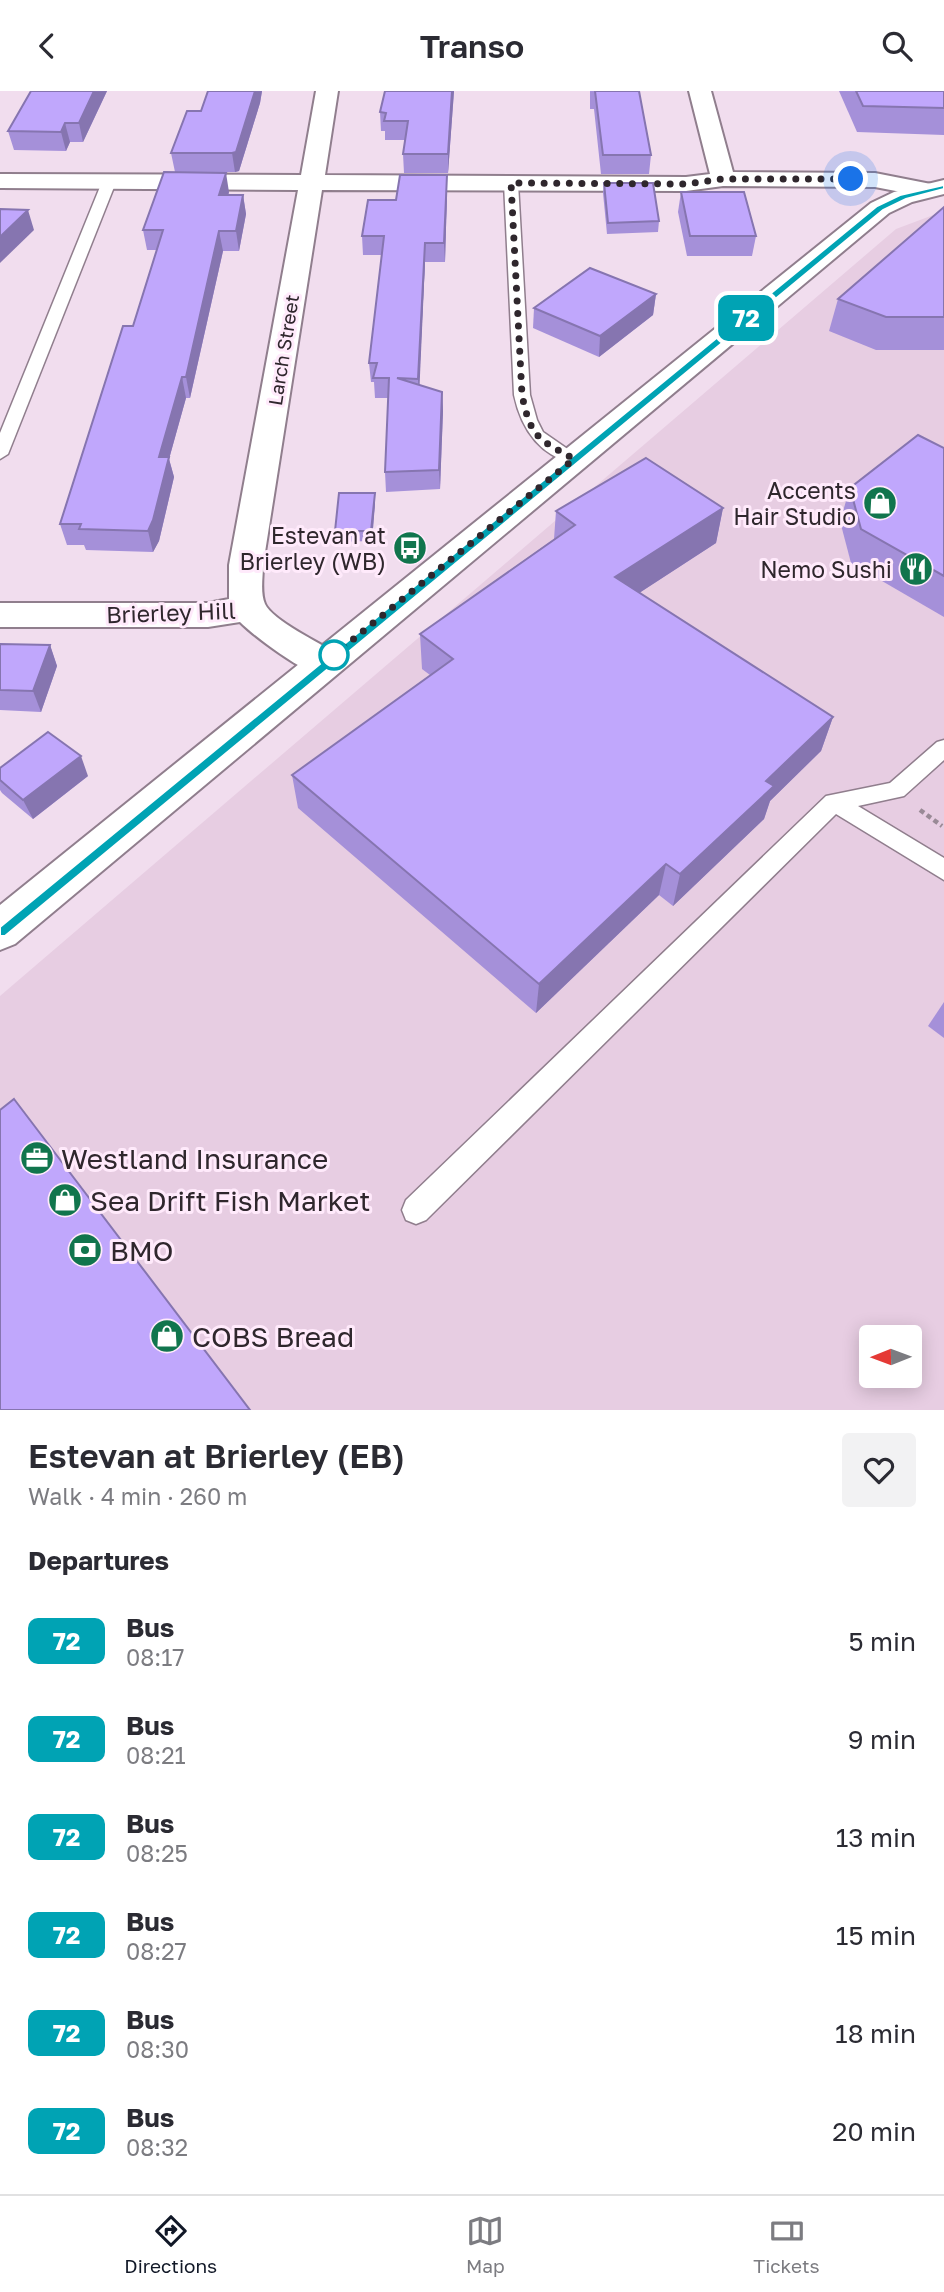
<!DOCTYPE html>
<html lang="en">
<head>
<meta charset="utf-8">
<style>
	body { margin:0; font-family:"Golos Text",sans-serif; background:#f2f2f3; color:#2b2b33; height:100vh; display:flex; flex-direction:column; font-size:26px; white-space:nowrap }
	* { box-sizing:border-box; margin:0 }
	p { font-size:23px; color:#7c7c81 }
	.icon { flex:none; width:38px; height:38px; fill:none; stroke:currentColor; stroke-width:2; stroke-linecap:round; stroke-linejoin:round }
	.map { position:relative; height:1319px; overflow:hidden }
	.drawer { display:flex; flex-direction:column; background:#fff; flex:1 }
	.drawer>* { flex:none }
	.badge { padding:0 14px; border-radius:10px; font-size:24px; line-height:46px }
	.needle { width:46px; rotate:269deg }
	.tools { position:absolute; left:859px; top:1234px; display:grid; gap:14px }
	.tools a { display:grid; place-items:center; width:63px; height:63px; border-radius:7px; background:#fff; box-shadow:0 4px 18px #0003; font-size:35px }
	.you { position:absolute; width:35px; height:35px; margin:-18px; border:5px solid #fff; border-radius:50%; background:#1a73e8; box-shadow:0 0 0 10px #1a73e833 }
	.map>.badge { position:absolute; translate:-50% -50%; box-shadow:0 0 0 4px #fff }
	h2 { padding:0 28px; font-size:26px; line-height:63px }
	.round { display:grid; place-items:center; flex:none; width:74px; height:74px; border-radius:7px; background:#f2f2f3 }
	.overview { display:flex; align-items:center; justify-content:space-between; height:119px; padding:0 28px }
	h1 { font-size:33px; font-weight:600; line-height:52px }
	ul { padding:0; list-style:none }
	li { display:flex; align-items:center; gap:21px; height:98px; padding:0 28px }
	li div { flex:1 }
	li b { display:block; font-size:26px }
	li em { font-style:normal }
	li .badge { min-width:77px; font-weight:700; text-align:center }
	header { display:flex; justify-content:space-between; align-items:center; height:91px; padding:0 28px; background:#fff; font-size:32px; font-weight:600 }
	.menu { display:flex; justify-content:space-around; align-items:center; height:98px; border-top:2px solid #e1e1e2; background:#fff; font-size:19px; color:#7c7c81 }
	.menu a { display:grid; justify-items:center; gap:4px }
	.menu .current { color:#111827 }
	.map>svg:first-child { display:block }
	.built { fill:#e7cde2; fill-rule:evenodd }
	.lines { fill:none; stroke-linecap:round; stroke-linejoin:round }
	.service-casing { stroke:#907e8d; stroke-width:3 }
	.minor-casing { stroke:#907e8d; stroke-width:4 }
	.tertiary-casing { stroke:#907e8d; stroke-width:4 }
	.path { stroke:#998a96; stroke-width:4.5; stroke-dasharray:5 3.5; stroke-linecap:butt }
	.service { fill:#fff; fill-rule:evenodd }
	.minor { fill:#fff; fill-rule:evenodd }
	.tertiary { fill:#fff; fill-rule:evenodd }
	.wall { fill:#a590d9 }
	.shaded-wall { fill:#8675b0 }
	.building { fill:#c0a7fc; stroke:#8675b0; stroke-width:2 }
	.line { fill:#00a3b4; stroke:#fff; stroke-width:2 }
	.walk { stroke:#2f272d; stroke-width:7; stroke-dasharray:0 12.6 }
	.stop-dot { fill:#fff; stroke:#00a3b4; stroke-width:3.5 }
	.labels { text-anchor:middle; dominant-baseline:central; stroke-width:6; stroke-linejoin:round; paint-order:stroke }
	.far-street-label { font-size:19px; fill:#2f272d; stroke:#ffeafb }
	.poi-label { font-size:23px; fill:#2f272d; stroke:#ffeafb; text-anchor:end }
	.street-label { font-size:23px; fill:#2f272d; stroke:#ffeafb }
	.near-poi-label { font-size:28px; fill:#2f272d; stroke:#ffeafb; text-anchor:start }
</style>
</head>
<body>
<header><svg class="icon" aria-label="back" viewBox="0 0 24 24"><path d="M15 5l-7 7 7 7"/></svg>Transo<svg class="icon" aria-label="search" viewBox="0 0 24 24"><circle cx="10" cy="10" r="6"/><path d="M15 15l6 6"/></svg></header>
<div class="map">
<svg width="944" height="1319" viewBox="0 0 944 1319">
	<rect width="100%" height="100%" fill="#f1ddee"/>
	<path class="built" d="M944 120V1319H0V905L896 138ZM872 1246H910V1284H872Z"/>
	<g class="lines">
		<g class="service-casing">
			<g id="service">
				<polygon points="109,87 116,91 8,363 0,368 0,342 102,91"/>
				<path d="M511 88 518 92 530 304 537 329 543 341 582 368 574 373C539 364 521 337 514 304L504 92Z"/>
				<polygon points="944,649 944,669 904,705 858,715 944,767 944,789 836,723 426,1129 416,1133 406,1129 402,1119 406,1109 826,705 890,692 937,651"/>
			</g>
		</g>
		<g class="minor-casing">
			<path id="minor" d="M316 0H338L325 84 686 86 710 83 689 0H711L733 81 875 82 936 94 939 99 936 104 927 106 875 96 723 95 686 100 322 99 263 474C263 486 260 502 265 513 272 529 320 552 337 563L342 572 337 581C331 583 326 585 320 584 301 580 255 546 240 531L208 536H0V512H208L229 508V474L298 99 0 97V83L301 84Z"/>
		</g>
		<g class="tertiary-casing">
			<polygon id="tertiary" points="944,89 944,103 912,111 889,122 15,853 0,859 0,814 871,112 894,101"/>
		</g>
		<polyline class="path" points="920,719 942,735"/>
		<use href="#service" class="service"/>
		<use href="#minor" class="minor"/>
		<use href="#tertiary" class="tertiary"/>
	</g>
	<g class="wall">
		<polygon points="31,0 107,0 83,51 70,51 66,60 14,59 8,40"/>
		<polygon points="208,0 262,0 260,12 239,80 235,81 175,81 171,62 201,20"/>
		<polygon points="385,0 454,0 448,82 404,82 403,63 405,49 385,49 385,40 381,40 380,21"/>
		<polygon points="590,0 639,0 651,64 649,83 601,83 594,18 590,18"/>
		<polygon points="839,0 944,0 944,44 857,41"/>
		<polygon points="604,92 659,130 658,141 607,143 603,102"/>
		<polygon points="229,101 228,104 243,104 246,123 239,160 223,160 190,307 186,307 169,368 174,386 159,450 153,461 86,459 84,454 67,454 60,433 133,235 157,159 147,159 143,139"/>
		<polygon points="681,101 756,145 752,165 687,165 678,121"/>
		<polygon points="447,102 445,171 425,171 419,294 442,301 443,320 440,398 386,401 385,381 388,307 375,307 374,291 371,291 369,272 382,164 363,164 362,145 396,109"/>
		<polygon points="944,116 944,259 876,259 829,240 838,208"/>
		<polygon points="656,203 653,224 599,266 533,237 534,217"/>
		<polygon points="944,357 944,526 851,472 840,430 850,397"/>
		<polygon points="375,412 372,450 336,451 335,440"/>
		<polygon points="723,417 716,452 639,502 833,626 821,660 770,710 764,728 673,815 659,804 536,922 298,717 292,684 430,584 422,578 420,543 554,448 556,420"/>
		<polygon points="0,553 50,554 57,575 41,621 0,619"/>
		<polygon points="0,677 88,685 33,728 2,702 0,699"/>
		<polygon points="944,911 944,947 928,935"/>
	</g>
	<g class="shaded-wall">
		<polygon points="94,0 107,0 83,51 79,32"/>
		<polygon points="255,0 262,0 260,12 239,80 235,81 232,62"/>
		<polygon points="452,0 454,0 448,82 448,63"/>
		<polygon points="65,32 70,51 66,60 61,41"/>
		<polygon points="226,82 229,101 223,124 219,104"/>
		<polygon points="447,84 447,102 445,171 444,152"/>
		<polygon points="243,104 246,123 239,160 236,140"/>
		<polygon points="28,119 34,139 0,172 0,146"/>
		<polygon points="219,140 223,160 190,307 186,286"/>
		<polygon points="425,152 425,171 419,307 418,288"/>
		<polygon points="656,203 653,224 599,266 600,245"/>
		<polygon points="182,286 186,307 169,368 174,386 159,450 153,461 148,440 159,366"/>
		<polygon points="442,301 443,320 440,398 439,379"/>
		<polygon points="375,402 375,412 372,450 371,440"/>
		<polygon points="723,417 716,452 610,521 615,486"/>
		<polygon points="50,554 57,575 41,621 33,600"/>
		<polygon points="833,626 821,660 770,710 764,728 673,815 680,783 766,690"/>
		<polygon points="81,665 88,685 33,728 23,709"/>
		<polygon points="666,773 659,804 536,922 539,893"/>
	</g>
	<g class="building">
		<polygon points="31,0 94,0 79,32 65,32 61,41 8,40"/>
		<polygon points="208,0 255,0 236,61 232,62 171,62 187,20 201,20"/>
		<polygon points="385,0 452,0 448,63 403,63 408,30 384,30 386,22 380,21"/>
		<polygon points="595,0 639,0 651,64 603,64"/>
		<polygon points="856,0 944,0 944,17 863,15"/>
		<polygon points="164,81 226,82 219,104 243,104 236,140 219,140 186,286 182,286 159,366 169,366 153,429 148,440 79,438 81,433 60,433 123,235 133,235 163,139 143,139"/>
		<polygon points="400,84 447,84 444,152 425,152 418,288 397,287 442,301 439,379 385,381 389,287 373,287 377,272 369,272 384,145 362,145 368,109 396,109"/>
		<polygon points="604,92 653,92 659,130 608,132"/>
		<polygon points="681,101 744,101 756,145 690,145"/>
		<polygon points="944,116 944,226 886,226 838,208"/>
		<polygon points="0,118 28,119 0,146"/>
		<polygon points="590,177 656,203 600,245 534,217"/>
		<polygon points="918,344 944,357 944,485 861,438 850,397"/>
		<polygon points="646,367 723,417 615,486 833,626 766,690 774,695 680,783 666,773 539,893 292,684 453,568 420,543 575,434 556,420"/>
		<polygon points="339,402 375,402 371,440 335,440"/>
		<polygon points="0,553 50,554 33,600 0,599"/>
		<polygon points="48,641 81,665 23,709 0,689 0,677"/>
		<polygon points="14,1008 250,1319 0,1319 0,1019"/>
	</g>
	<polygon class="line" points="944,94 944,98 906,108 883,119 5,845 0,845 0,836 877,115 900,104"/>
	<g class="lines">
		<path class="walk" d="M334 564 574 368C537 347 531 347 522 304L511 92 686 93 723 88H851"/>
	</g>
	<defs>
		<g id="shop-disc" transform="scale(1.75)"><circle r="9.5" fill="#11754d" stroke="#ffeafb"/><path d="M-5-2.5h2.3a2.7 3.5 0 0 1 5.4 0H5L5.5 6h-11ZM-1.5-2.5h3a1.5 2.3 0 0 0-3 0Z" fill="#fff"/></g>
		<g id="bus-disc" transform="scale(1.75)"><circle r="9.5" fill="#11754d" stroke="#ffeafb"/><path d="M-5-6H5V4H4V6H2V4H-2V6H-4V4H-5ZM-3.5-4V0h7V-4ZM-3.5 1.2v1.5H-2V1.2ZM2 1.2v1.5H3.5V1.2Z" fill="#fff"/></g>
		<g id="restaurant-disc" transform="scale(1.75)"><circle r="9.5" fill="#11754d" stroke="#ffeafb"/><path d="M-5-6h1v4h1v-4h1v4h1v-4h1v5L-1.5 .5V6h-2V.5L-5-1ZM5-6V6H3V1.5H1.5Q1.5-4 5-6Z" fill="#fff"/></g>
		<g id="office-disc" transform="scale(1.75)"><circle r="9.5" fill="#11754d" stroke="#ffeafb"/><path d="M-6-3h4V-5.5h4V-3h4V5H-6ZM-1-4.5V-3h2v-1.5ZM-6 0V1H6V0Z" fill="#fff"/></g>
		<g id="bank-disc" transform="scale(1.75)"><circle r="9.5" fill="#11754d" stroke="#ffeafb"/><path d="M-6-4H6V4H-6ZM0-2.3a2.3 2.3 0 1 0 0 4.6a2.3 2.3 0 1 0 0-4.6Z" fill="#fff"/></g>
	</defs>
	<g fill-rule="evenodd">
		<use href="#shop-disc" x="880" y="412"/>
		<use href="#bus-disc" x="410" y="457"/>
		<use href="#restaurant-disc" x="916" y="478"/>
		<use href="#office-disc" x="37" y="1067"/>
		<use href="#shop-disc" x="65" y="1109"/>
		<use href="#bank-disc" x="85" y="1159"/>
		<use href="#shop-disc" x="167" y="1245"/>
	</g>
	<circle class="stop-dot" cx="334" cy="564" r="14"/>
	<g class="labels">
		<g class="far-street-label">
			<text transform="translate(283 259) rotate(-81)">Larch Street</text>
		</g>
		<g class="poi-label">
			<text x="856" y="399">Accents<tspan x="856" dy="26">Hair Studio</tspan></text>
			<text x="386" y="444">Estevan at<tspan x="386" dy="26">Brierley (WB)</tspan></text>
			<text x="892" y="478">Nemo Sushi</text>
		</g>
		<g class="street-label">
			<text transform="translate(171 521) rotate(-2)">Brierley Hill</text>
		</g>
		<g class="near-poi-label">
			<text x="61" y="1067">Westland Insurance</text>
			<text x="90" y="1109">Sea Drift Fish Market</text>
			<text x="110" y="1159">BMO</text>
			<text x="192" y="1245">COBS Bread</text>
		</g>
	</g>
</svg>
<div class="tools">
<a><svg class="needle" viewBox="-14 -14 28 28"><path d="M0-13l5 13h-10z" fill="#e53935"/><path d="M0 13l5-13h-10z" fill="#7c7c81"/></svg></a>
</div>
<div class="you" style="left:851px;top:88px"></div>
<b class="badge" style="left:746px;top:227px;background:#00a3b4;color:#fff">72</b>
</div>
<section class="drawer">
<div class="overview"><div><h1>Estevan at Brierley (EB)</h1><p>Walk · 4 min · 260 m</p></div><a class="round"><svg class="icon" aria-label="heart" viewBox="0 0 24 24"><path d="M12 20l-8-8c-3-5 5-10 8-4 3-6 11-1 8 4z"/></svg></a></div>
<h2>Departures</h2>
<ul>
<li><span class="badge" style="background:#00a3b4;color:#fff">72</span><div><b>Bus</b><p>08:17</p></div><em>5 min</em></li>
<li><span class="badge" style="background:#00a3b4;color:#fff">72</span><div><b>Bus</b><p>08:21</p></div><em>9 min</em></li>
<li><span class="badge" style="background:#00a3b4;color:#fff">72</span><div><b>Bus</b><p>08:25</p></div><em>13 min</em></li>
<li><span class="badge" style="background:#00a3b4;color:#fff">72</span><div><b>Bus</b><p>08:27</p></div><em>15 min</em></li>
<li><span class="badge" style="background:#00a3b4;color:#fff">72</span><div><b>Bus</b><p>08:30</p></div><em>18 min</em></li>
<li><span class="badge" style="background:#00a3b4;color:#fff">72</span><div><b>Bus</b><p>08:32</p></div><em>20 min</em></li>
</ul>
</section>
<nav class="menu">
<a class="current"><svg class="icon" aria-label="directions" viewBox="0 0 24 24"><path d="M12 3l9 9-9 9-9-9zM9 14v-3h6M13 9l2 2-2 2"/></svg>Directions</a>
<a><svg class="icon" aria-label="map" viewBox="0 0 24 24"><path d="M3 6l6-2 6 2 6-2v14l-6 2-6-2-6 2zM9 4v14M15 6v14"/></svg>Map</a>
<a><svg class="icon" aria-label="tickets" viewBox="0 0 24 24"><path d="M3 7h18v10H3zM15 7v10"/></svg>Tickets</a>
</nav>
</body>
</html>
